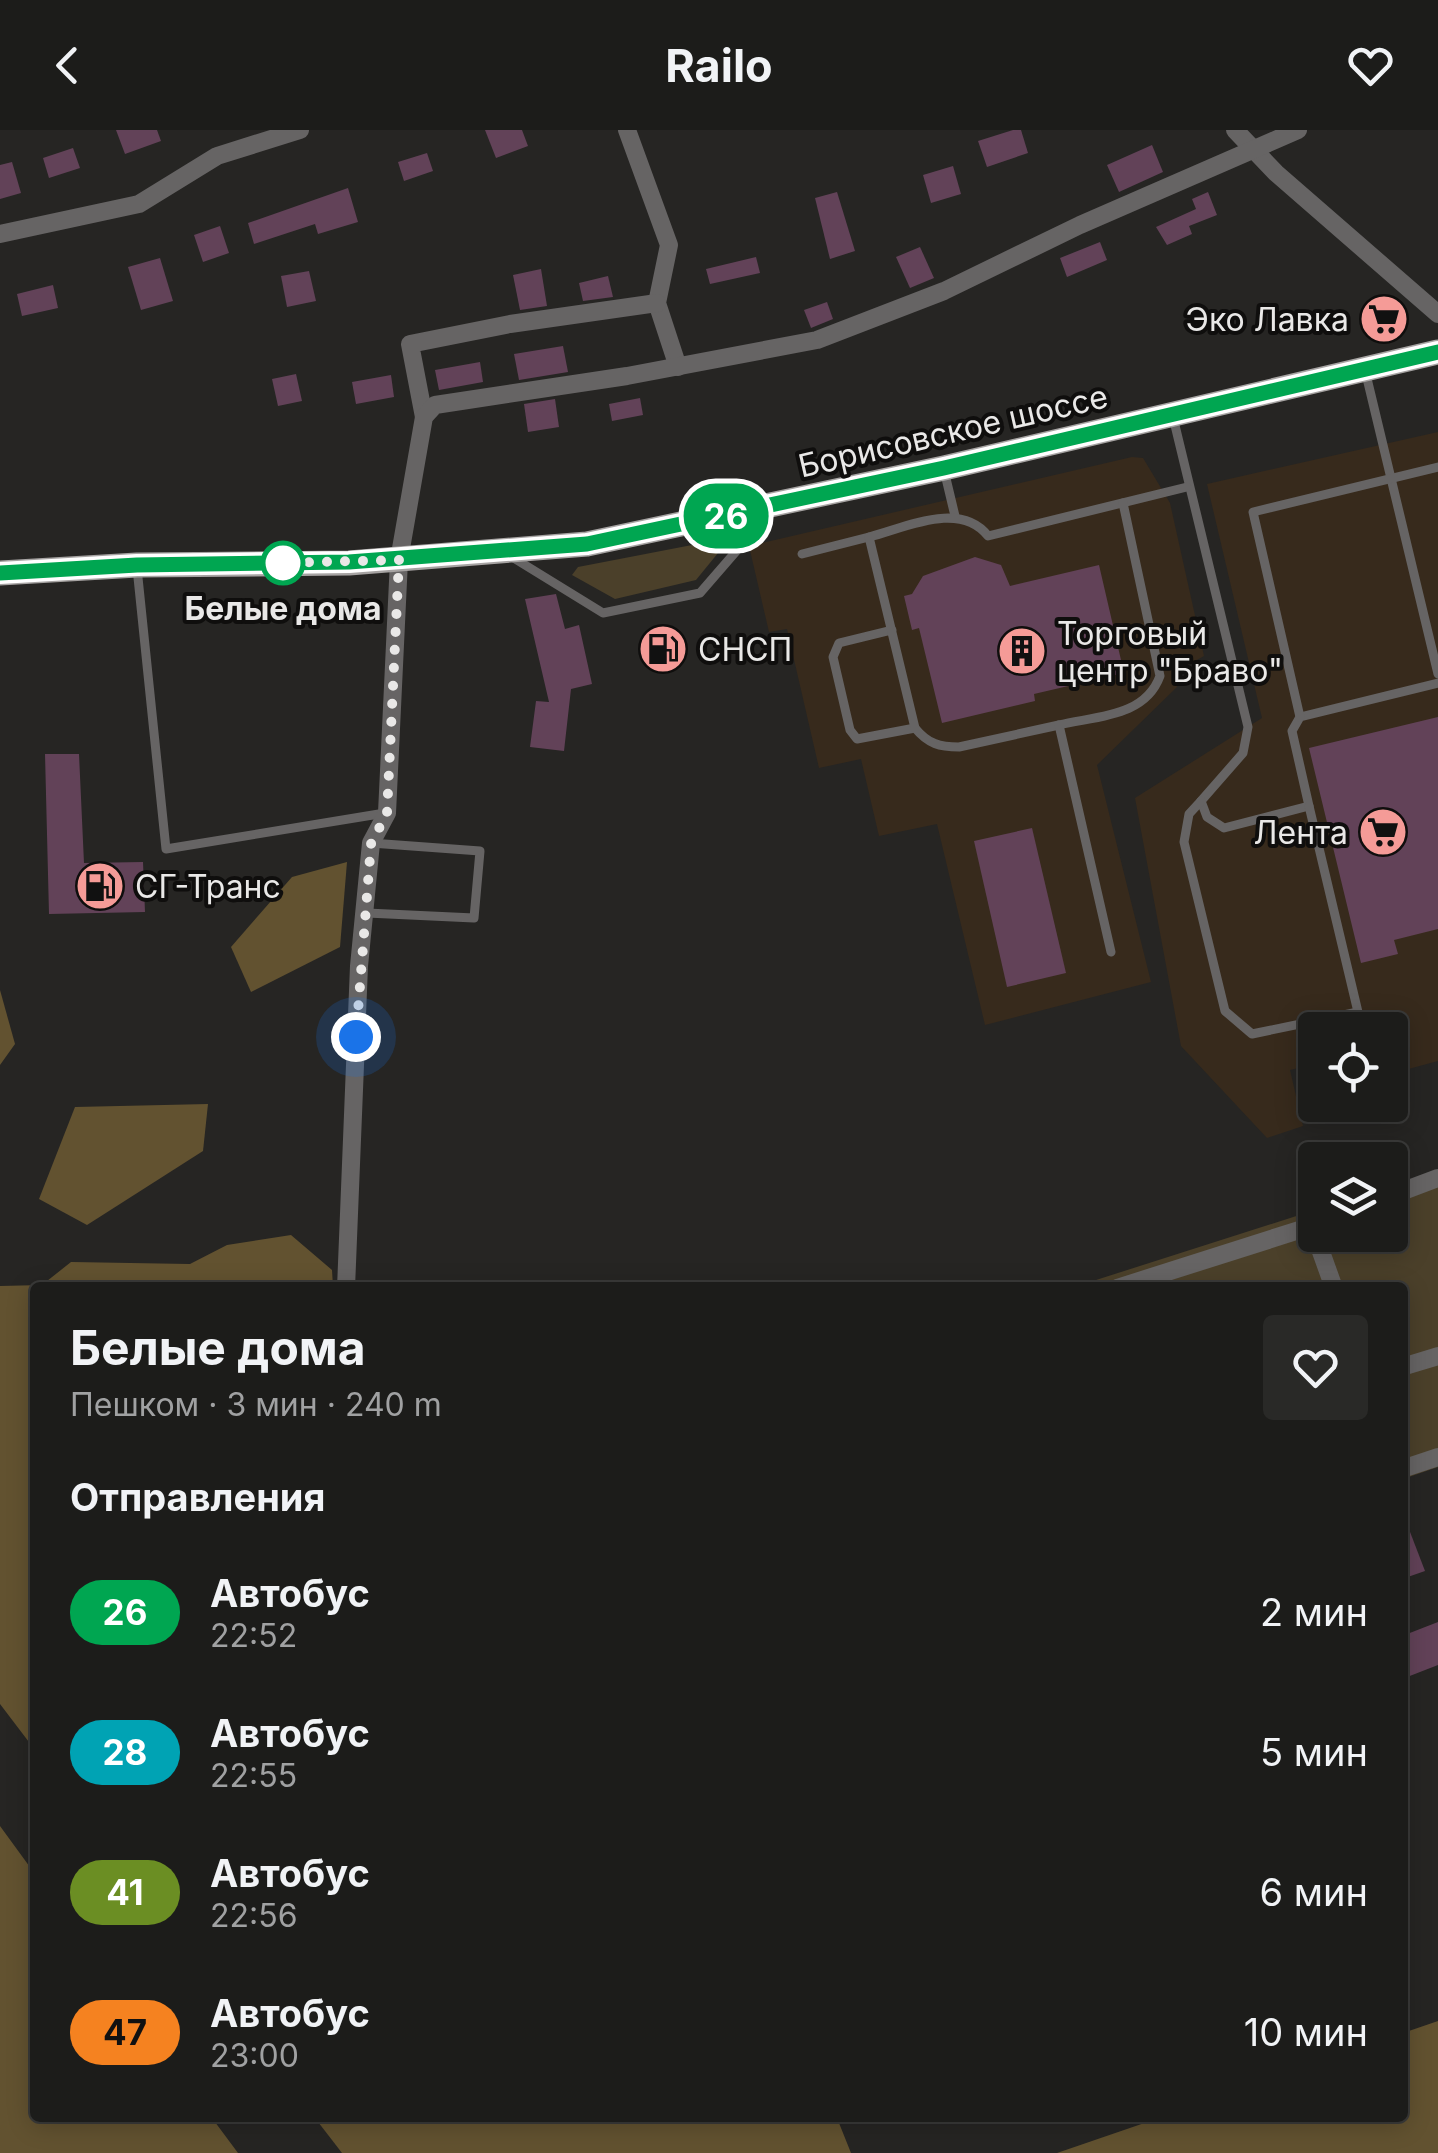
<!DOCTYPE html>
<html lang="ru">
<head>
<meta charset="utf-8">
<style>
	body { margin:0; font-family:Inter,sans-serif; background:#292927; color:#f1f3f6; height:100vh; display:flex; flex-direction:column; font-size:38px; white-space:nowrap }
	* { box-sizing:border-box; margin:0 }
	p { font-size:32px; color:#a0a1a2 }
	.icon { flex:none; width:55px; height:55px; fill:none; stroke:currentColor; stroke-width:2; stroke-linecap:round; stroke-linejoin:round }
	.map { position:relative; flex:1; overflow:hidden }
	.side { position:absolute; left:30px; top:1152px; width:1378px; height:840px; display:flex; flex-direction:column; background:#1c1c1a; border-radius:10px; box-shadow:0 5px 25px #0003,0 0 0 2px #3a3a39 }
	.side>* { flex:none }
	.badge { padding:0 20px; border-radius:32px; font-size:35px; line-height:65px }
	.controls { position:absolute; left:1298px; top:882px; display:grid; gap:20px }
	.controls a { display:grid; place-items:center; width:110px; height:110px; border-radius:10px; background:#1c1c1a; box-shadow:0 5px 25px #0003,0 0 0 2px #3a3a39; font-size:50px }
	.you { position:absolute; width:50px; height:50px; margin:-25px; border:8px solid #fff; border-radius:50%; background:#1a73e8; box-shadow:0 0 0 15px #1a73e833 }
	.map>.badge { position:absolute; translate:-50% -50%; box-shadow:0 0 0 5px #fff }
	h2 { padding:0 40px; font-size:38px; line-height:90px }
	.round { display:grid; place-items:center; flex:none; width:105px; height:105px; border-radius:10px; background:#292927 }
	.summary { display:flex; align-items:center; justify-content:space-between; height:170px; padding:0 40px }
	h1 { font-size:48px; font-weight:700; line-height:75px }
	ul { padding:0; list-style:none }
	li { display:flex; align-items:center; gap:30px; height:140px; padding:0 40px }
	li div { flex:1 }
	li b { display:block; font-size:38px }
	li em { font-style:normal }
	li .badge { min-width:110px; font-weight:700; text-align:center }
	header { display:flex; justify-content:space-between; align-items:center; height:130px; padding:0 40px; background:#1c1c1a; font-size:45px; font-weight:700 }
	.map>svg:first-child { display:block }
	.commercial { fill:#372a1c }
	.green { fill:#4b402a }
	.forest { fill:#625230 }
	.building { fill:#624258 }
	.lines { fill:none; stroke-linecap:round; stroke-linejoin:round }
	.service { stroke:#666464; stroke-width:9 }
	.minor { stroke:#666464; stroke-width:18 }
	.primary { stroke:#a6a3a2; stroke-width:25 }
	.line-casing { stroke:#fff; stroke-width:22 }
	.line { stroke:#00a651; stroke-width:15 }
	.walk { stroke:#e9e8e7; stroke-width:10; stroke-dasharray:0 18 }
	.stop-dot { fill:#fff; stroke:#00a651; stroke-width:5 }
	.labels { text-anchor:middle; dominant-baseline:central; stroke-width:8; stroke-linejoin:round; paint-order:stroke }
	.poi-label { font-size:32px; fill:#e9e8e7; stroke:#0f0e0d; text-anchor:start }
	.street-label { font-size:32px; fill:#e9e8e7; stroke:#0f0e0d }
	.stop-label { font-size:32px; font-weight:bold; fill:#e9e8e7; stroke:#0f0e0d }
</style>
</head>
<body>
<header><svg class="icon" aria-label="back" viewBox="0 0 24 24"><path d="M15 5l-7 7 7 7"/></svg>Railo<svg class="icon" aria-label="heart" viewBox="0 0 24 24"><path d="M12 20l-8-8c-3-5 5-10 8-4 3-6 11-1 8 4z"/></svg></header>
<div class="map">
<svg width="1438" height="2023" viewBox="0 0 1438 2023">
	<rect width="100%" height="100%" fill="#262523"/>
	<g class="commercial">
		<polygon points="1438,302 1438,931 1390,944 1390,900 1315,900 1315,934 1290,940 1303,996 1267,1008 1181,916 1135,668 1262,588 1207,354"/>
		<polygon points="1132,327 1143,328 1170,373 1204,526 1175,542 1177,557 1097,635 1151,852 985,895 937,694 879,706 861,629 819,638 787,499 769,502 749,416"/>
	</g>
	<g class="green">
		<polygon points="718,410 718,423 696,450 615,469 572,445 578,437"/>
		<polygon points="1438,1041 1438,1337 1403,1349 1402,1158 1071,1158 1315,1080 1315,1105 1390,1105 1390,1056"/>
	</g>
	<g class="forest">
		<polygon points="347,732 340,817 251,862 231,817 292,747"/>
		<polygon points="0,860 15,914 0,935"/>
		<polygon points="208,974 203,1021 87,1095 39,1069 75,977"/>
		<polygon points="291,1105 332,1140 333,1157 35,1158 35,1620 0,1574 0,1156 42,1155 71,1132 190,1134 227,1115"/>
		<polygon points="0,1696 35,1744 35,1988 212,1988 238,2023 0,2023"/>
		<polygon points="1438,1891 1438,2023 1057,2023 1159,1988 1402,1988 1403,1903"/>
		<polygon points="315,1988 837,1988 851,2023 342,2023"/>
	</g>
	<g class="building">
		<polygon points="116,0 157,0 161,11 125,24"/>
		<polygon points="485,0 522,0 528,16 496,28"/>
		<polygon points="1013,0 1021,0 1028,23 987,37 978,11"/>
		<polygon points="1152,15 1163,42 1119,62 1107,35"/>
		<polygon points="73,18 80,38 49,48 43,28"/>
		<polygon points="427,23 433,41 404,51 398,32"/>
		<polygon points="12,32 21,63 0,69 0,35"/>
		<polygon points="953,36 961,64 931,73 923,45"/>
		<polygon points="348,58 358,92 318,104 315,94 254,114 248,93"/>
		<polygon points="837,62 855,121 830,129 815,68"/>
		<polygon points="1208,62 1217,85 1189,96 1192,104 1167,115 1156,97 1196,79 1192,69"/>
		<polygon points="220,96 229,123 203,132 194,105"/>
		<polygon points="1100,112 1107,130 1067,147 1060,128"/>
		<polygon points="920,117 934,148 910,158 896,127"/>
		<polygon points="756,127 760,143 710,154 706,139"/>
		<polygon points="160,128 173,171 141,180 128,137"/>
		<polygon points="541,139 547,176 520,180 513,145"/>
		<polygon points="309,141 316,171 287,177 281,146"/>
		<polygon points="608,146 613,167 583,171 579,153"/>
		<polygon points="53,155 58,178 22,186 17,164"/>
		<polygon points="827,172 833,189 811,198 804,180"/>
		<polygon points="1395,177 1399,194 1372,201 1368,184"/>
		<polygon points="563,216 568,242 519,250 514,224"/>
		<polygon points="480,232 483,252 439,260 435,240"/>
		<polygon points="296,244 302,271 278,276 272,249"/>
		<polygon points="391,245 394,267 356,274 352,252"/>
		<polygon points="640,268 643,285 612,291 609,274"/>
		<polygon points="555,269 559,297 528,302 524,274"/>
		<polygon points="975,427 1001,435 1010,456 1099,435 1124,543 1034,564 1035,571 942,593 919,498 912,500 904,466 912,464 923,446"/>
		<polygon points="556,464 565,499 579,495 592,554 571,559 564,621 530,617 536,571 549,572 525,469"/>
		<polygon points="1438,587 1438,799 1394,810 1398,824 1361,833 1309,618"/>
		<polygon points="45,624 79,624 84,733 143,732 145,782 49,784"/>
		<polygon points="1032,698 1066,843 1007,857 974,711"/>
		<polygon points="1402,1381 1425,1441 1402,1449"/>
		<polygon points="1438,1492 1438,1535 1402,1549 1402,1506"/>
	</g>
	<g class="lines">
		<g class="service">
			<polyline points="1365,240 1438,544"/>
			<polyline points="1173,287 1248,597 1243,623 1201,671 1207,687 1224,698 1309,676 1292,601 1300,587 1438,553"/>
			<polyline points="944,340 955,386"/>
			<polyline points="802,424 869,407"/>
			<polyline points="512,427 603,483 700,463 771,381"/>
			<polyline points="137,438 166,719 385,683"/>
			<polyline points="892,500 839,513 833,527 850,600 857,609 915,598"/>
			<polyline points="1300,587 1253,382 1438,337"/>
			<path d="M1059 595 959 617C940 617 928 614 915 598L869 407C905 398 960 370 988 406L1187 357"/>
			<polyline points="1201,671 1189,684 1184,712 1225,881 1252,904 1358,882 1309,676"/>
			<polyline points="367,783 474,788 480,721 371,713"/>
			<path d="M1111 822 1059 595C1097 586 1145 587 1160 546L1123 373"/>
		</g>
		<g class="minor">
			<polyline points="627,0 669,115 657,173 678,237"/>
			<polyline points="1235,0 1276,43 1438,184"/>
			<polyline points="0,104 139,74 217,26 300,0"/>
			<polyline points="424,287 410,214 510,194 657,173"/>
			<polyline points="1390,1066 1438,1048"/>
			<polyline points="1315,1105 1334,1158"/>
			<polyline points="346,1158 359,836 371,713 387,683 399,430 424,287 435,275 627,246 817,210 944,161 1080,95 1298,0"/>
			<polyline points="1117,1158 1315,1095"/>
			<polyline points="1402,1237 1438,1226"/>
			<polyline points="1402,1339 1438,1327"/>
		</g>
		<polyline class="primary" points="0,443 137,435 349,433 587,414 944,338 1438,222"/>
	</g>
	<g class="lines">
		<g class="line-casing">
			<polyline id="line" points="0,443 137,435 349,432 587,414 944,338 1438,222"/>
		</g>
		<use href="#line" class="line"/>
		<polyline class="walk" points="283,433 278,433 399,430 387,683 371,714 356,907"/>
	</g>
	<defs>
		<g id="supermarket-disc" transform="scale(2.5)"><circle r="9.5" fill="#f59b97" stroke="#0f0e0d"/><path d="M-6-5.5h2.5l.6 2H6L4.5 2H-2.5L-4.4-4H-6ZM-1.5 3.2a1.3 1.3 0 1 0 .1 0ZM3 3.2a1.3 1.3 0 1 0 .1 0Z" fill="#111"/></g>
		<g id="fuel-disc" transform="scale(2.5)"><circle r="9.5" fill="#f59b97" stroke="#0f0e0d"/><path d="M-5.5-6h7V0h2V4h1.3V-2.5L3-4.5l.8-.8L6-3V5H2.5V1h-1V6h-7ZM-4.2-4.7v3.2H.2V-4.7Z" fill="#111"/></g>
		<g id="building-disc" transform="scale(2.5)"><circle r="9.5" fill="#f59b97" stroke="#0f0e0d"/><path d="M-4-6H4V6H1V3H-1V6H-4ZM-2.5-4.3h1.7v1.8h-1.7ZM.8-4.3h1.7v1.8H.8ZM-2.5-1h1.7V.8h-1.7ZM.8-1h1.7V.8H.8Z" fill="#111"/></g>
	</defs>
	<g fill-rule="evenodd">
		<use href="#supermarket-disc" x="1384" y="189"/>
		<use href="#fuel-disc" x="663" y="519"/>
		<use href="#building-disc" x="1022" y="521"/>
		<use href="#supermarket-disc" x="1383" y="702"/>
		<use href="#fuel-disc" x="100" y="756"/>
	</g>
	<circle class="stop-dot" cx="283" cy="433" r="20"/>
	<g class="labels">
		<g class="poi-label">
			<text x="1349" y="189" text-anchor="end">Эко Лавка</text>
			<text x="1057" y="503">Торговый<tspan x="1057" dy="37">центр "Браво"</tspan></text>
			<text x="698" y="519">СНСП</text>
			<text x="1348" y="702" text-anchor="end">Лента</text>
			<text x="135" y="756">СГ-Транс</text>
		</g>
		<g class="street-label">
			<text transform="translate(953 301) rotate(-13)">Борисовское шоссе</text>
		</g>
		<g class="stop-label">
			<text x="283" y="478">Белые дома</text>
		</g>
	</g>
</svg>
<div class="controls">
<a><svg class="icon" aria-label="locate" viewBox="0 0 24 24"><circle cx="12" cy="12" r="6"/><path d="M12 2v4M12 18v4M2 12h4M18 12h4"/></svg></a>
<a><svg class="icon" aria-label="layers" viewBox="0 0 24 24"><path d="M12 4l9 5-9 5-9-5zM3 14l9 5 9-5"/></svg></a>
</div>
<div class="you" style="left:356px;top:907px"></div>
<b class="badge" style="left:726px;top:386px;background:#00a651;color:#fff">26</b>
<section class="side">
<div class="summary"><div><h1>Белые дома</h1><p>Пешком · 3 мин · 240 m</p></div><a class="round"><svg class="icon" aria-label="heart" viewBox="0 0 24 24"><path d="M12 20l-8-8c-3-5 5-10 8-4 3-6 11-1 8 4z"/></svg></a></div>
<h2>Отправления</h2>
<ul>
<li><span class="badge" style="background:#00a651;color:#fff">26</span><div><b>Автобус</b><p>22:52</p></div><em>2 мин</em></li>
<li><span class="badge" style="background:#00a3b4;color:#fff">28</span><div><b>Автобус</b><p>22:55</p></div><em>5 мин</em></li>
<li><span class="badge" style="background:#6b8e23;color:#fff">41</span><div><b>Автобус</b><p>22:56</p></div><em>6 мин</em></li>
<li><span class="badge" style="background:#f58220;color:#111">47</span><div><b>Автобус</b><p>23:00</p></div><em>10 мин</em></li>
</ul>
</section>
</div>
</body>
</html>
